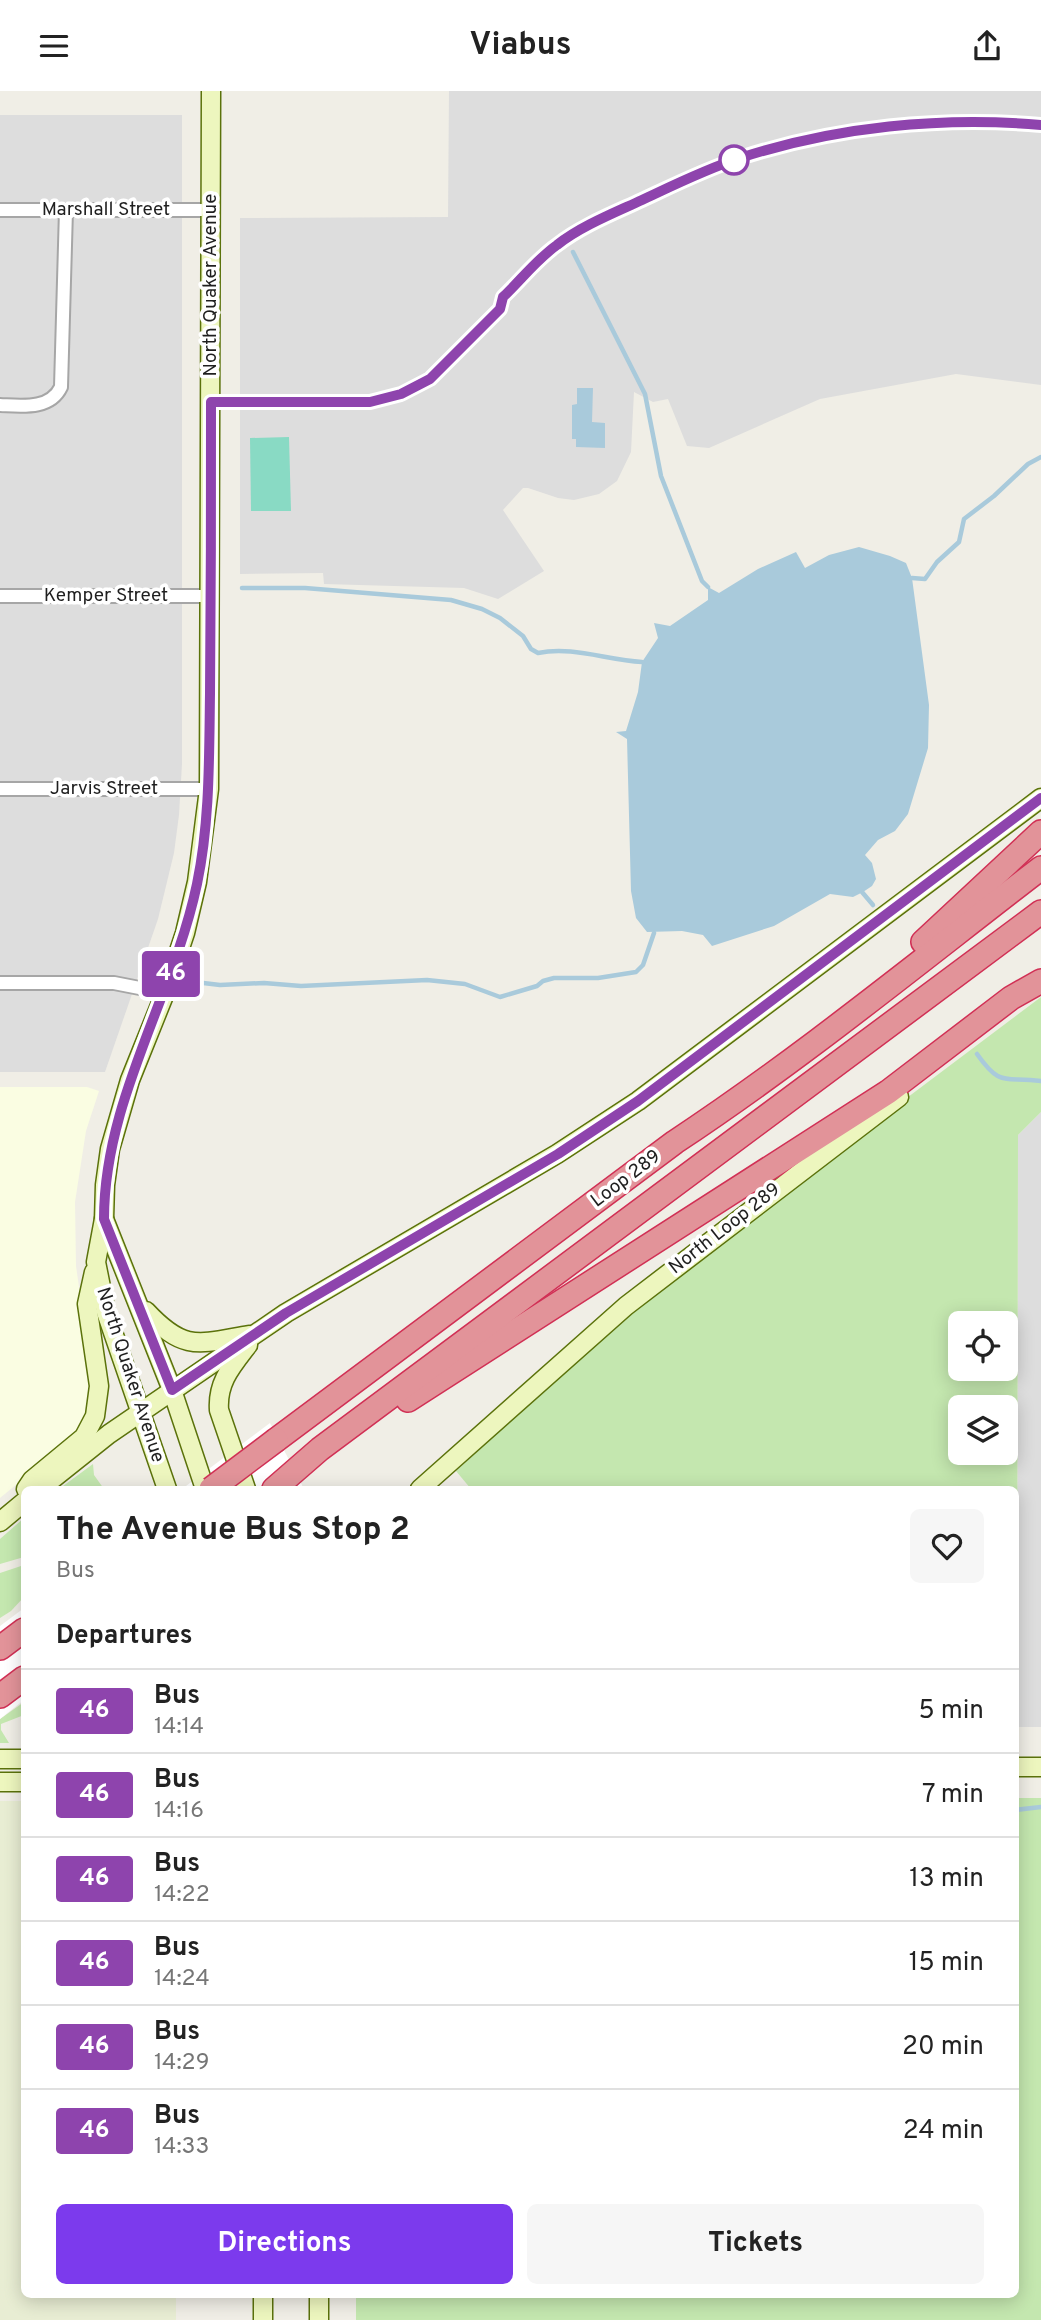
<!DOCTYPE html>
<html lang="en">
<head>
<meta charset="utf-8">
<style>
	body { margin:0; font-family:Overpass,sans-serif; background:#f6f6f6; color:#222; height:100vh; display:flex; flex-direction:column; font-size:26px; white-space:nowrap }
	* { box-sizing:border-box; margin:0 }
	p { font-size:23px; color:#767676 }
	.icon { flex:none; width:38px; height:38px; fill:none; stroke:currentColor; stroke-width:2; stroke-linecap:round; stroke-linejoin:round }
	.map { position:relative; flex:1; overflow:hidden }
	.sheet { position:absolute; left:21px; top:1395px; width:998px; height:812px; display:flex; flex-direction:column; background:#fff; border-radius:10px; box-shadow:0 4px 18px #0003 }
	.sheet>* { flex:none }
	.badge { padding:0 14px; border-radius:5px; font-size:24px; line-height:46px }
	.tools { position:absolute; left:948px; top:1220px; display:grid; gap:14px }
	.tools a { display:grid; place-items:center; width:70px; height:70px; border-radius:10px; background:#fff; box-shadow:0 4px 18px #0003; font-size:35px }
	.map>.badge { position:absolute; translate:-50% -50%; box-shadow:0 0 0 4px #fff }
	h2 { padding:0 35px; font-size:26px; line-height:63px }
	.round { display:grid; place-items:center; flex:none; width:74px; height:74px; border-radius:10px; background:#f6f6f6 }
	.overview { display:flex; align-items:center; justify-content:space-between; height:119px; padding:0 35px }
	h1 { font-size:33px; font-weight:700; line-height:52px }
	.action { display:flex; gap:14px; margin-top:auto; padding:14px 35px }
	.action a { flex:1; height:80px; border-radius:10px; background:#7c3aed; color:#fff; font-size:28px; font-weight:700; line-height:80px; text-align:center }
	.action a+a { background:#f6f6f6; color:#222 }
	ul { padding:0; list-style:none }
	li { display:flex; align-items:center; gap:21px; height:84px; padding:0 35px; border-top:2px solid #e0e0e0 }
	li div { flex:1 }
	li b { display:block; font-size:26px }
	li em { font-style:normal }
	li .badge { min-width:77px; font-weight:700; text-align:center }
	header { display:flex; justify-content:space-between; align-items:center; height:91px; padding:0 35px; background:#fff; font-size:32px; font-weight:700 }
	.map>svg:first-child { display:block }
	.residential { fill:#ddd }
	.education { fill:#fafde2 }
	.farmland { fill:#e8edd3 }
	.grass { fill:#c4e7af; fill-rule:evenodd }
	.pitch { fill:#89dac4 }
	.water { fill:#a9cadb }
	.pier { fill:#fff }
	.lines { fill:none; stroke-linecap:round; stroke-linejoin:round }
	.stream { stroke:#a9cadb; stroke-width:4.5 }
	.minor-casing { stroke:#a6a6a6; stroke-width:16 }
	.secondary-casing { stroke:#5b720b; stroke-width:21 }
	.motorway-casing { stroke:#d13055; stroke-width:26 }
	.minor { stroke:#fff; stroke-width:12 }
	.secondary { stroke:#edf6be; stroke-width:18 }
	.motorway { stroke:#e29399; stroke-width:23 }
	.motorway-bridge-casing { stroke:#d13055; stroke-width:26; stroke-linecap:butt }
	.motorway-bridge { stroke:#e29399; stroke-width:23 }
	.line-casing { stroke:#fff; stroke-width:16 }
	.line { stroke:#8e44ad; stroke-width:10 }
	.stop-dot { fill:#fff; stroke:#8e44ad; stroke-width:3.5 }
	.labels { text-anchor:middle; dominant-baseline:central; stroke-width:7; stroke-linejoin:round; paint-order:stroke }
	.street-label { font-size:19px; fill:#1f1f1f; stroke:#fff }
</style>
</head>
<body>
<header><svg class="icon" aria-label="menu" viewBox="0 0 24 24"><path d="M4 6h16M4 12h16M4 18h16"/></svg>Viabus<svg class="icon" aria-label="share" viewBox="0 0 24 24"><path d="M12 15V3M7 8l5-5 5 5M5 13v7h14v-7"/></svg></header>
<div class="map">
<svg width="1041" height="2229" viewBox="0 0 1041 2229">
	<rect width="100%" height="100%" fill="#f0eee6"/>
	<g class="residential">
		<polygon points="449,0 1041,0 1041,294 956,283 820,308 709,357 687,355 668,308 653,311 634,301 631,361 617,390 599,403 574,409 558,407 528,397 523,397 503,419 544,480 498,508 464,497 324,493 323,482 240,483 240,127 448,126"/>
		<polygon points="0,24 182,24 182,673 179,724 174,762 158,828 105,981 0,981"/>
		<polygon points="1041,1021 1041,1636 1017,1636 1018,1044"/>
	</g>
	<polygon class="education" points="0,996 87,996 99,1000 86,1040 75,1111 76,1175 92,1286 89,1322 73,1347 0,1407"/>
	<polygon class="farmland" points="0,1710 24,1710 24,2203 176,2203 176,2229 0,2229"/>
	<g class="grass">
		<path d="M1041 906V1021L1018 1044 1017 1655H1015V1398H471L456 1380 625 1225 815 1076ZM961 1232H1006V1278H961ZM961 1316H1006V1362H961Z"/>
		<polygon points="93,1373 94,1384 104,1398 59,1398"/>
		<polygon points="24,1427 24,1466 0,1473 0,1448"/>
		<polygon points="24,1474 24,1506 11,1520 0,1527 0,1482"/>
		<polygon points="24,1611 24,1624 1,1633 1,1639 9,1652 0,1652 0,1628"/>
		<polygon points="1015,1707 1041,1707 1041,2229 356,2229 356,2203 1015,2203"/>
	</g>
	<polygon class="pitch" points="289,346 291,420 251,420 250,347"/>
	<g class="water">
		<polygon points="577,297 593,297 592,331 605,332 605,357 576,356 576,348 572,348 572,314 577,313"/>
		<polygon points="859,456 890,465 906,472 912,487 929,614 928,657 908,723 895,740 878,749 865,764 872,772 876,788 872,795 863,801 853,806 830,803 774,835 712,855 703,844 682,840 647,841 636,827 631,800 627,648 616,641 626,640 638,601 642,571 658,547 654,532 670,535 708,509 708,496 719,502 758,478 796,461 805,477 829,464"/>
	</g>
	<g class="pier">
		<polygon points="270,1332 304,1398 182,1398"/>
		<polygon points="24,1517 24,1609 0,1628 0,1535"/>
	</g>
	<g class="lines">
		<g class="stream">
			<polyline points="573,161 645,303 661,385 702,490 708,496"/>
			<polyline points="912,487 925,488 937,471 959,451 964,428 994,405 1028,373 1041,366"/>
			<path d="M242 497H305L451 509 482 518 500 527 523 545 531 558 538 562C573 555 606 569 642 571"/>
			<polyline points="862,801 873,814"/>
			<polyline points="195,891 220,894 264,892 301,895 427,889 465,893 500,906 537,895 543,890 554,887 598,887 636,881 643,874 654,842"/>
			<path d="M977 963C1001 997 1004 985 1041 990"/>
			<polyline points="1015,1719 1041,1716"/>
		</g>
		<g class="minor-casing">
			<g id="minor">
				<polyline points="0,119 211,119"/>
				<path d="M0 314C22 315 50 319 61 296L66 119"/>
				<polyline points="0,505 211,505"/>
				<polyline points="0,698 209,698"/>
				<polyline points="0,892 114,892 165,902"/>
			</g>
		</g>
		<g class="secondary-casing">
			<g id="secondary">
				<polyline points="104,1128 172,1299 205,1398"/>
				<path d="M146 1220C184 1261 198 1253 249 1244"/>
				<polyline points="26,1398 32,1389 84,1346 95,1325 99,1295 87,1213 94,1181"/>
				<polyline points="40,1398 109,1343 286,1222 557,1063 638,1010 1041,707"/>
				<polyline points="167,1398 106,1221 96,1171 104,1128 105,1094 110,1058 130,989 165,902 185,842 197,791 209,698 211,0"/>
				<path d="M246 1398 219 1319C217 1291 232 1275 248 1254"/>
				<polyline points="420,1398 626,1215 899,1006"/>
				<polyline points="0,1431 24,1411"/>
				<polyline points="0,1668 24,1668"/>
				<polyline points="1015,1676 1041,1676"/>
				<polyline points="0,1691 24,1691"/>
				<polyline points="263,2203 263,2229"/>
				<polyline points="319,2203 319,2229"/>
			</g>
		</g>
		<g class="motorway-casing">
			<g id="motorway">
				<polyline points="923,851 1041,741"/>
				<polyline points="408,1309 888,1001 1011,907 1041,890"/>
				<path d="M276 1349 675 1051C802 967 920 870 1041 777"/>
				<polyline points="274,1398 320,1358 1041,821"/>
				<polyline points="0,1557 24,1539"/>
				<polyline points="0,1605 24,1587"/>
			</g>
		</g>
		<use href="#minor" class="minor"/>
		<use href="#secondary" class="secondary"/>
		<use href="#motorway" class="motorway"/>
		<g class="motorway-bridge-casing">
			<polyline id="motorway-bridge" points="211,1398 276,1349"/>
		</g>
		<use href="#motorway-bridge" class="motorway-bridge"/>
	</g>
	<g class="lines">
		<g class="line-casing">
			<path id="line" d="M1041 34C942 25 835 36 740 67 706 78 674 94 642 109 614 122 581 135 557 154 537 168 521 189 503 206L500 218 430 288 401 303 370 311H211C211 408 211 506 210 603 209 666 210 731 197 793 173 907 104 1009 104 1128L172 1299 286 1222 558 1063 638 1010 1041 707"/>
		</g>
		<use href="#line" class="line"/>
	</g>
	<circle class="stop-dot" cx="734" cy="69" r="14"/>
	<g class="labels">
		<g class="street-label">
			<text x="106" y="119">Marshall Street</text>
			<text transform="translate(211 194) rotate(-90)">North Quaker Avenue</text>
			<text x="106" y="505">Kemper Street</text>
			<text x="104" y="698">Jarvis Street</text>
			<text transform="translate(626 1088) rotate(-37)">Loop 289</text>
			<text transform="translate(725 1138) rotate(-38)">North Loop 289</text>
			<text transform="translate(130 1284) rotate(72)">North Quaker Avenue</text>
		</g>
	</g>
</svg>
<div class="tools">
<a><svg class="icon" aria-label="locate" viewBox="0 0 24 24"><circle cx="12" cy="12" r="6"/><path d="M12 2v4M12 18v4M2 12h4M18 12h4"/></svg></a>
<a><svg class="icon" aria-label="layers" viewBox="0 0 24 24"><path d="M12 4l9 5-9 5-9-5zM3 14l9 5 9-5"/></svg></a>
</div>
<b class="badge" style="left:171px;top:883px;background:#8e44ad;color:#fff">46</b>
<section class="sheet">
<div class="overview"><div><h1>The Avenue Bus Stop 2</h1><p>Bus</p></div><a class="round"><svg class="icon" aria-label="heart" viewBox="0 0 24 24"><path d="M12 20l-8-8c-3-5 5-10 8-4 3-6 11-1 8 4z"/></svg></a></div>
<h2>Departures</h2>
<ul>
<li><span class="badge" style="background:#8e44ad;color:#fff">46</span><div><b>Bus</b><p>14:14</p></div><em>5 min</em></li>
<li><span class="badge" style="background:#8e44ad;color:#fff">46</span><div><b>Bus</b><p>14:16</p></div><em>7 min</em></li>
<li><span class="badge" style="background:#8e44ad;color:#fff">46</span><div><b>Bus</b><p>14:22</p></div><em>13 min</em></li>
<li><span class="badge" style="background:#8e44ad;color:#fff">46</span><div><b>Bus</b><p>14:24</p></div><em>15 min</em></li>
<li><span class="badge" style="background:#8e44ad;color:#fff">46</span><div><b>Bus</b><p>14:29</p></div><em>20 min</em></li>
<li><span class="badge" style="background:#8e44ad;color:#fff">46</span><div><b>Bus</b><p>14:33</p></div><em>24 min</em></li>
</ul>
<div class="action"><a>Directions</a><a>Tickets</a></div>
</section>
</div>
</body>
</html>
